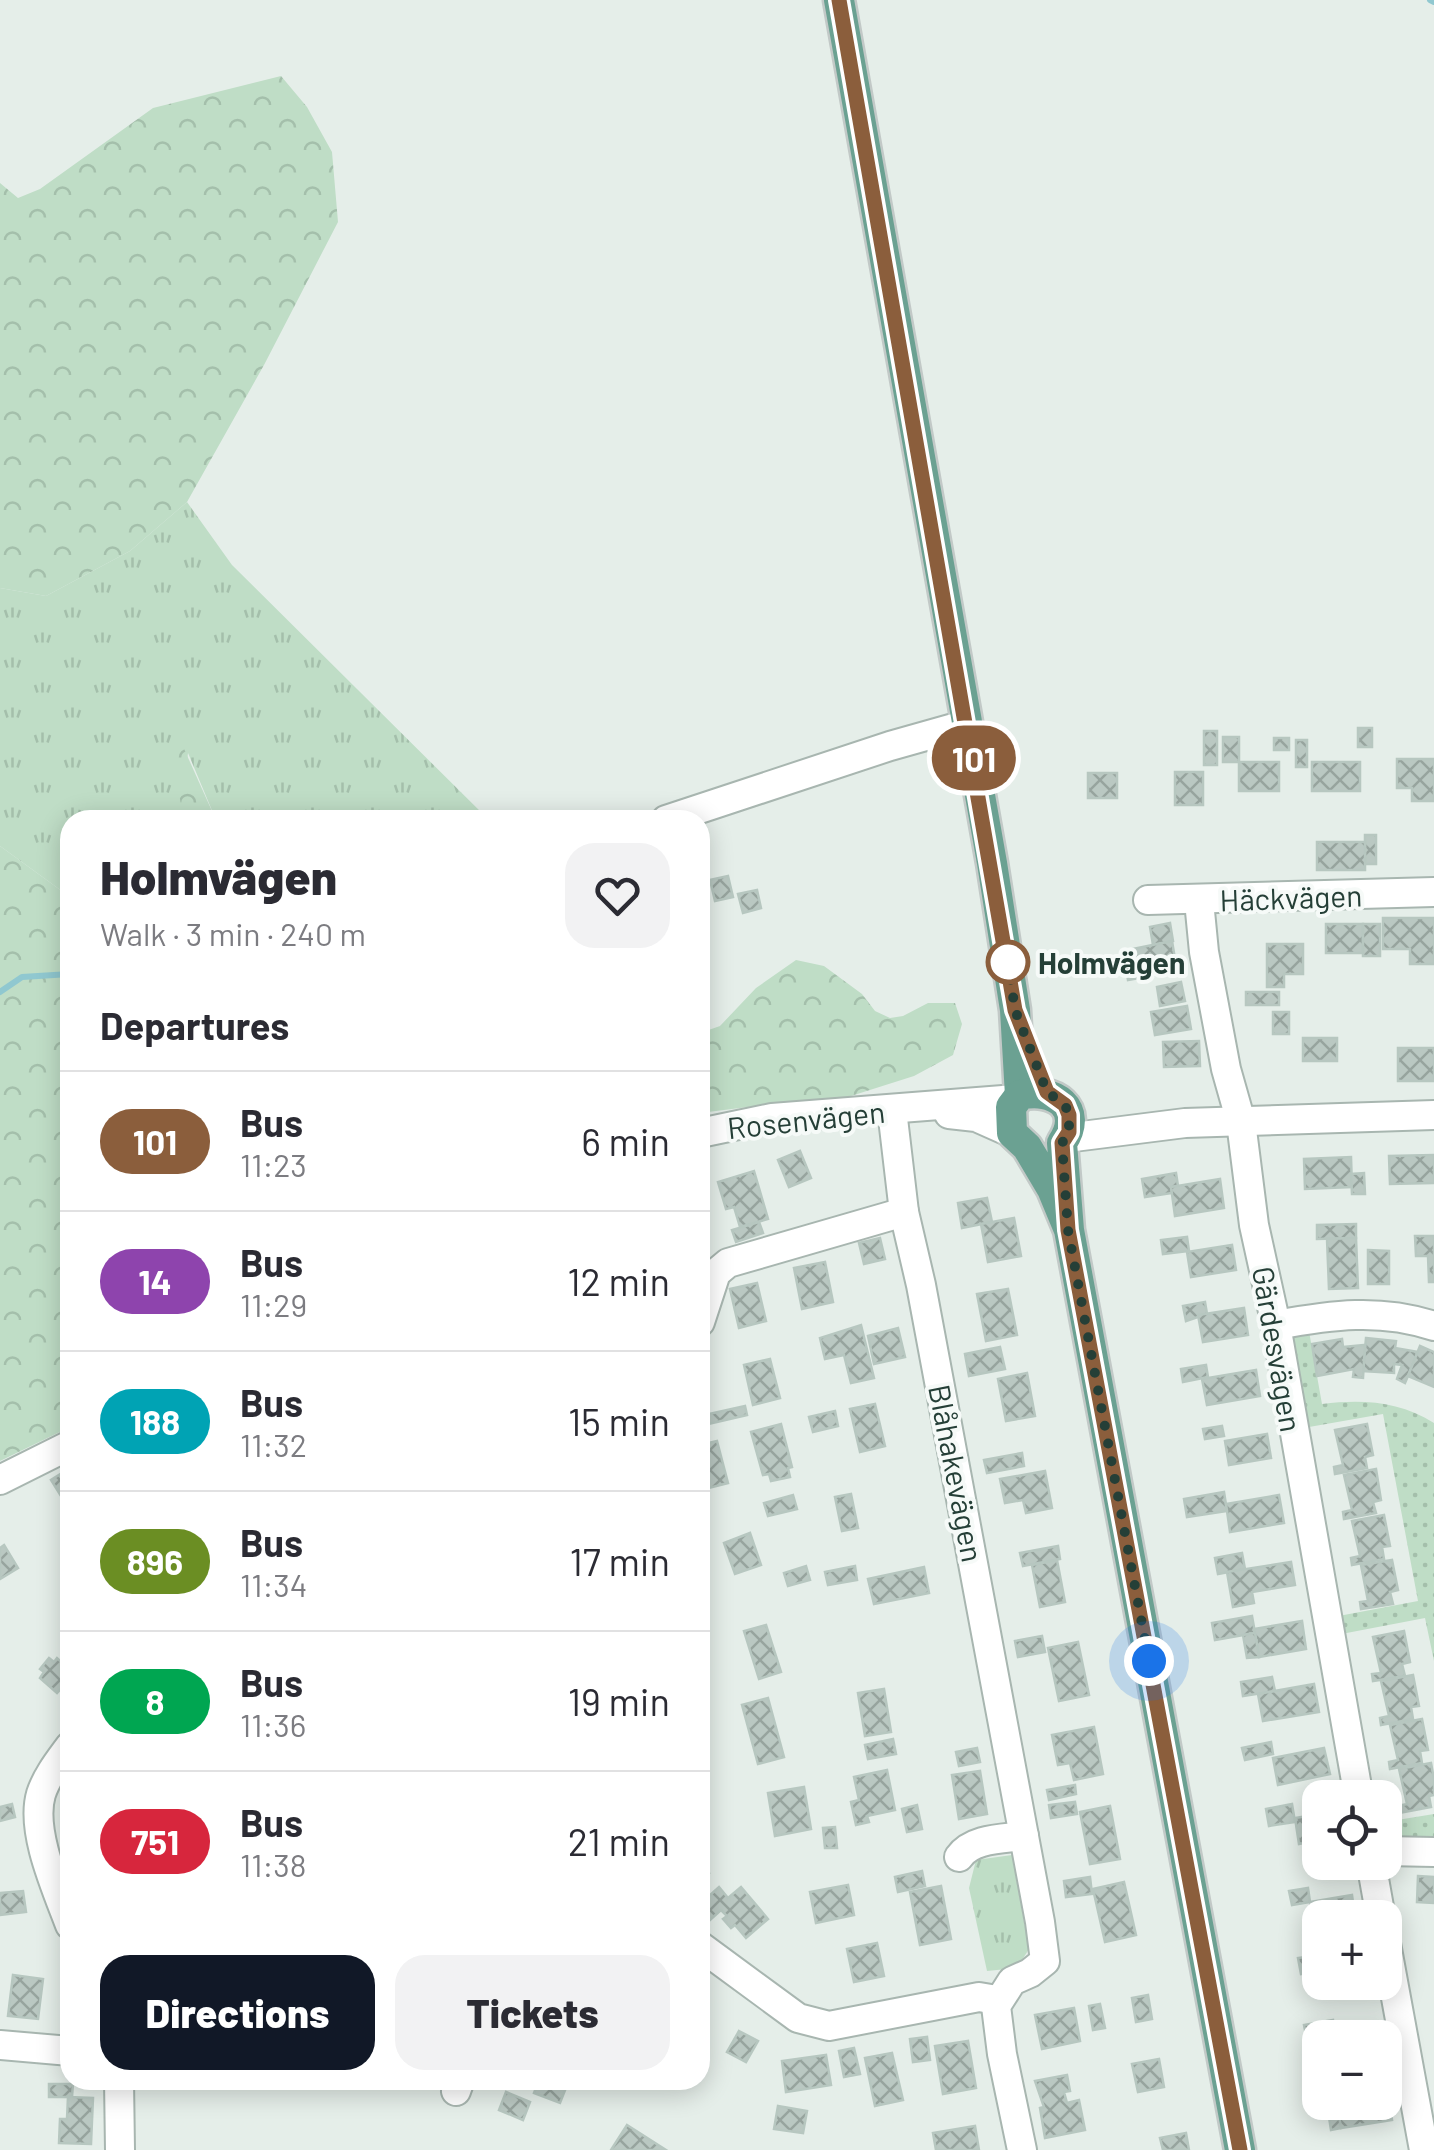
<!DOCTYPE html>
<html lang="en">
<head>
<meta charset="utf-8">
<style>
	body { margin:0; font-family:Barlow,sans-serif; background:#f2f2f3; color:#2b2b33; height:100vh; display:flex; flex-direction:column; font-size:38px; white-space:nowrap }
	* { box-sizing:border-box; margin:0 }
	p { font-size:32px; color:#7c7c81 }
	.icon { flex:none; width:55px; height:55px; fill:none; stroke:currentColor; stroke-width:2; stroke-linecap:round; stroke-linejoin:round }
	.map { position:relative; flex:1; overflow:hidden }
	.sheet { position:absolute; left:60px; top:810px; width:650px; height:1280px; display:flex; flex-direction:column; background:#fff; border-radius:30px; box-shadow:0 5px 25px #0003 }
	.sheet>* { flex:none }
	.badge { padding:0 20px; border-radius:32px; font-size:35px; line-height:65px }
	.controls { position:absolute; left:1302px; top:1780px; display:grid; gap:20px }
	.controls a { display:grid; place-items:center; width:100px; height:100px; border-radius:20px; background:#fff; box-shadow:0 5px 25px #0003; font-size:50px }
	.you { position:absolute; width:50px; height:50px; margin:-25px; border:8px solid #fff; border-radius:50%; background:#1a73e8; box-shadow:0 0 0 15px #1a73e833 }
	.map>.badge { position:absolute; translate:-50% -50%; box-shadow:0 0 0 5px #fff }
	h2 { padding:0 40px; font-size:38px; line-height:90px }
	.round { display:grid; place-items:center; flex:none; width:105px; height:105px; border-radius:30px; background:#f2f2f3 }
	.head { display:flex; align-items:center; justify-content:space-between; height:170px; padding:0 40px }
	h1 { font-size:48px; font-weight:800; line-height:75px }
	.cta { display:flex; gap:20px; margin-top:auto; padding:20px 40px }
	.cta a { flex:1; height:115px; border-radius:30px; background:#111827; color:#fff; font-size:40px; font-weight:800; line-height:115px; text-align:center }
	.cta a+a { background:#f2f2f3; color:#2b2b33 }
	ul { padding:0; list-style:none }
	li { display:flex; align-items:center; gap:30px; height:140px; padding:0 40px; border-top:2px solid #e1e1e2 }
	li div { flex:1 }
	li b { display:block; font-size:38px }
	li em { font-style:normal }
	li .badge { min-width:110px; font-weight:700; text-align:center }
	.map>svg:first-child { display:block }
	.grass { fill:url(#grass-tufts) }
	.forest { fill:url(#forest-crowns) }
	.park { fill:url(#park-dots) }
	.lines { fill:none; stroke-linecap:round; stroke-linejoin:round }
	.stream { stroke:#90c8d0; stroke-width:6 }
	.building { fill:url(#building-cross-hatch); stroke:#b7c7c0; stroke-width:2.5 }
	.minor-casing { stroke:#a8b6b0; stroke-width:32 }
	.major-casing { stroke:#c2c9c7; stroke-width:35 }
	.minor { stroke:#fff; stroke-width:28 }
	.major { stroke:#6ba192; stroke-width:30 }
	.line-casing { stroke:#fff; stroke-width:22 }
	.line { stroke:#8b5e3c; stroke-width:15 }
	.walk { stroke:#253f37; stroke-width:10; stroke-dasharray:0 18 }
	.stop-dot { fill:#fff; stroke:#8b5e3c; stroke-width:5 }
	.labels { text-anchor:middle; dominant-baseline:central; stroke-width:8; stroke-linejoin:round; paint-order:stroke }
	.street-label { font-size:30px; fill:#253f37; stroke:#f6faf8 }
	.stop-label { font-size:30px; font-weight:bold; fill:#253f37; stroke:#f6faf8; text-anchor:start }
</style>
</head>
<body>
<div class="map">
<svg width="1434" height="2150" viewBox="0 0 1434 2150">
	<defs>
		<pattern id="grass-tufts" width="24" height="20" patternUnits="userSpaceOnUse" patternTransform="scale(2.5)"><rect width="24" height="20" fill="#bfddc6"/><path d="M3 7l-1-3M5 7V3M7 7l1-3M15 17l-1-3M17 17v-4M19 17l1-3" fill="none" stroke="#a4bfab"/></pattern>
		<pattern id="forest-crowns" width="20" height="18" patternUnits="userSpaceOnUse" patternTransform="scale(2.5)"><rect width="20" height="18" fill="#bfddc6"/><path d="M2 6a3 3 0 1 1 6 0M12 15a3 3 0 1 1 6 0" fill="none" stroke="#a4bfab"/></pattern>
		<pattern id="park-dots" width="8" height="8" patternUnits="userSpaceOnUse" patternTransform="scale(2.5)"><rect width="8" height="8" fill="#bfddc6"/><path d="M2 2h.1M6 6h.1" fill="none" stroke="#a4bfab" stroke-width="1.8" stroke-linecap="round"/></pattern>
		<pattern id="building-cross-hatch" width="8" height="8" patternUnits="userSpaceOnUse" patternTransform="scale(2.5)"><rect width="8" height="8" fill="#bac8c2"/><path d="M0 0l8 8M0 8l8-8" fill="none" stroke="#97a49e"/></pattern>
	</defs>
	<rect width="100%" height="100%" fill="#e5eee9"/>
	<g class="grass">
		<polygon points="187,502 232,565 489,820 216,820 188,753 182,801 184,820 70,820 70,897 0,846 0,588 46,596 130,551"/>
		<polygon points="1012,1855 1029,1949 1017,1968 987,1971 969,1888 976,1860"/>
	</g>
	<g class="forest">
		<polygon points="281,76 307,107 332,152 338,222 264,365 187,502 130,551 46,596 0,588 0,183 18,198 40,189 153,108"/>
		<polygon points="177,733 216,820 184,820 173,763"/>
		<polygon points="0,846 70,897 70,1427 0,1461"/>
		<polygon points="796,960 824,966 862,994 875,1011 890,1018 903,1016 928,1003 955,1003 962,1024 953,1055 914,1076 832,1102 771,1104 700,1113 700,1033 720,1026 756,988"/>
	</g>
	<g class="park">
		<path d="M1307 1320 1322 1404C1362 1399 1399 1401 1434 1423V1661L1425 1618 1331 1636 1328 1618 1418 1601 1383 1414 1292 1430 1276 1325Z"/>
		<polygon points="1434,1814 1434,1852 1385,1851 1385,1822"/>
	</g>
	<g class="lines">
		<g class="stream">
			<polyline points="1430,0 1434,2"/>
			<polyline points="0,992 22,977 70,974"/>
		</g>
	</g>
	<g class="building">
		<rect x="1358" y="728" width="14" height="19"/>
		<rect x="1204" y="731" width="13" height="34"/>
		<rect x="1223" y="737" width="16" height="25"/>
		<rect x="1274" y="738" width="15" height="12"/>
		<rect x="1296" y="740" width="11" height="27"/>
		<polygon points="1397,759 1434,759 1434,801 1412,801 1412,788 1397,788"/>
		<rect x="1239" y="762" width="40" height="29"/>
		<rect x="1312" y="762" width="48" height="29"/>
		<rect x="1175" y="772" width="28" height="33"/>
		<rect x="1088" y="773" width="29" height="25"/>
		<rect x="1365" y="835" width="11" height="29"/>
		<rect x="1317" y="842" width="48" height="28"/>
		<polygon points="728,876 733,897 715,901 710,880"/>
		<polygon points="757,890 761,908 743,913 738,894"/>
		<polygon points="1383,918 1434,918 1434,964 1410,964 1410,949 1383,949"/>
		<polygon points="1170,923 1173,941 1153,945 1150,927"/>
		<rect x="1326" y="924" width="37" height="29"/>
		<rect x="1363" y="924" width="17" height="32"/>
		<polygon points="1172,941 1177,971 1128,980 1123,951"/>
		<polygon points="1267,944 1303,944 1303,974 1284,974 1284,987 1267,987"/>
		<polygon points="1181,982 1185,1001 1160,1006 1157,987"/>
		<rect x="1246" y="992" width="33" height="13"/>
		<polygon points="1187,1006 1191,1029 1155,1035 1151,1012"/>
		<rect x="1273" y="1012" width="16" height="22"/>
		<rect x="1303" y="1038" width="34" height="23"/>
		<polygon points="1199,1041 1200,1066 1164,1067 1163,1042"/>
		<rect x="1398" y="1048" width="36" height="33"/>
		<polygon points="800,1151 811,1178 789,1187 778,1160"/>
		<polygon points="1434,1155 1434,1183 1390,1184 1389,1156"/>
		<polygon points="1351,1157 1352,1187 1305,1189 1304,1159"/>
		<polygon points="754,1171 768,1219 740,1227 734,1207 726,1209 718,1182"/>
		<polygon points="1176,1173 1178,1186 1171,1187 1172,1193 1145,1197 1142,1179"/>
		<polygon points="1364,1173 1365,1194 1352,1194 1351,1174"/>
		<polygon points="1220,1179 1224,1208 1175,1216 1171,1187"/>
		<polygon points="987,1198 992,1222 962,1228 958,1203"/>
		<polygon points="1014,1218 1021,1256 988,1262 981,1224"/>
		<polygon points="759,1222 763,1233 736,1242 732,1230"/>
		<polygon points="1356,1224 1356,1238 1317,1239 1317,1225"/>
		<polygon points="1415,1236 1434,1236 1434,1282 1429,1282 1428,1256 1416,1256"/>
		<polygon points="1187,1237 1189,1251 1163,1254 1161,1240"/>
		<polygon points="880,1238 885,1259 864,1264 859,1243"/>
		<polygon points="1356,1238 1358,1288 1329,1289 1327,1239"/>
		<polygon points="1232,1245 1236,1270 1191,1277 1187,1252"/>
		<polygon points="1368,1250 1389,1251 1389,1284 1368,1284"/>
		<polygon points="825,1262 833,1302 802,1309 794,1268"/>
		<polygon points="757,1283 766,1321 739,1328 730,1289"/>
		<polygon points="1008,1289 1017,1335 986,1341 977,1294"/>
		<polygon points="1205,1302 1207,1314 1186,1321 1183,1306"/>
		<polygon points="1244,1308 1248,1335 1203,1342 1198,1315"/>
		<polygon points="861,1325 874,1378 851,1383 844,1355 825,1359 820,1338"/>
		<polygon points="898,1328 905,1357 874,1364 868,1336"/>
		<polygon points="1366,1338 1396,1341 1395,1348 1418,1352 1405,1383 1397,1379 1402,1365 1394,1364 1394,1373 1363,1371"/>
		<polygon points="1342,1339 1343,1347 1365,1345 1363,1378 1353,1377 1354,1369 1317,1376 1312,1344"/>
		<polygon points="1420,1346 1434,1352 1434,1387 1408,1376"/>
		<polygon points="1000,1347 1005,1369 969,1376 965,1354"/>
		<polygon points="770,1359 780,1398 753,1405 744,1365"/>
		<polygon points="1206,1365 1208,1377 1183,1382 1181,1369"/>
		<polygon points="1256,1370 1260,1396 1207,1405 1202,1379"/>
		<polygon points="1027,1373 1035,1416 1006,1421 998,1379"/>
		<polygon points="875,1404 885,1446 860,1452 850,1409"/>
		<polygon points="745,1406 747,1415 700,1426 700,1416"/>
		<polygon points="835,1411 838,1426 813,1432 809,1417"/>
		<polygon points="781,1424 792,1467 788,1468 790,1477 771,1481 769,1474 763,1475 751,1432"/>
		<polygon points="1367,1424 1373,1455 1365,1457 1367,1468 1335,1474 1334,1467 1343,1465 1335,1430"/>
		<polygon points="1222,1426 1224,1436 1205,1439 1203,1429"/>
		<polygon points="1267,1434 1271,1458 1229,1465 1225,1441"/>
		<polygon points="717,1441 728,1483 701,1490 700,1445"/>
		<polygon points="1022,1453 1024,1466 987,1473 984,1460"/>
		<polygon points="70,1468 70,1490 61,1496 51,1480"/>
		<polygon points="1376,1469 1381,1500 1373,1502 1376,1513 1344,1519 1343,1512 1352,1510 1344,1475"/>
		<polygon points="1045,1471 1052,1508 1026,1513 1023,1500 1005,1503 1000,1479"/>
		<polygon points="1224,1492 1227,1511 1187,1517 1184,1499"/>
		<polygon points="851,1494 858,1528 842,1531 835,1497"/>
		<polygon points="793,1495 797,1509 768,1516 764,1503"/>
		<polygon points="1279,1495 1284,1523 1230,1532 1226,1504"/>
		<polygon points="1384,1515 1390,1546 1382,1547 1384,1559 1352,1565 1351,1558 1360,1556 1352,1521"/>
		<polygon points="750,1533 761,1565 735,1574 724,1543"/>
		<polygon points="4,1545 18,1568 0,1579 0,1548"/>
		<polygon points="1058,1546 1060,1559 1023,1566 1020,1553"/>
		<polygon points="1242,1553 1245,1569 1218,1574 1215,1558"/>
		<polygon points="1057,1560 1065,1602 1040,1607 1032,1565"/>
		<polygon points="1392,1560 1398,1590 1390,1592 1393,1604 1361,1609 1360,1602 1368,1601 1361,1565"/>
		<polygon points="1291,1562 1295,1585 1252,1592 1254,1603 1233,1607 1227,1572"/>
		<polygon points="806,1566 810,1580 788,1586 784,1573"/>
		<polygon points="855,1566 857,1580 828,1585 825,1572"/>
		<polygon points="924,1567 929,1593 874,1604 868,1579"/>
		<polygon points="1252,1616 1255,1633 1215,1640 1212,1623"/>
		<polygon points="1302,1621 1306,1649 1259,1657 1254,1629"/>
		<polygon points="766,1625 781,1672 759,1679 744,1631"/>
		<polygon points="1404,1631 1410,1662 1402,1664 1405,1676 1373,1681 1372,1674 1381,1673 1373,1637"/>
		<polygon points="1255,1633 1259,1657 1247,1658 1243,1635"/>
		<polygon points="1042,1636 1045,1652 1018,1657 1015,1641"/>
		<polygon points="1078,1642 1089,1695 1059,1701 1048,1648"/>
		<polygon points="49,1658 54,1662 57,1658 70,1670 70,1679 57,1693 40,1678 44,1672 40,1669"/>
		<polygon points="1413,1675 1419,1706 1411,1707 1413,1719 1381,1725 1380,1718 1389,1716 1381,1681"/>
		<polygon points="1272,1677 1275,1691 1243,1696 1241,1682"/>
		<polygon points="1314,1684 1319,1712 1263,1721 1258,1694"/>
		<polygon points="884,1689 891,1732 865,1736 858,1693"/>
		<polygon points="768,1698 784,1757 758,1764 742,1705"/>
		<polygon points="1422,1719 1428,1750 1420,1751 1422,1763 1390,1769 1389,1762 1398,1760 1390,1725"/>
		<polygon points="1094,1727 1103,1774 1074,1780 1070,1763 1058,1765 1052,1735"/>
		<polygon points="893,1739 896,1754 868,1759 865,1745"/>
		<polygon points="1271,1742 1273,1754 1245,1760 1242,1748"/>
		<polygon points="977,1748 980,1762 959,1766 956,1752"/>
		<polygon points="1324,1748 1330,1774 1278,1785 1273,1758"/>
		<polygon points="1431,1763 1434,1779 1434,1795 1429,1796 1431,1807 1399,1813 1398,1806 1407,1804 1399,1769"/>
		<polygon points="887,1770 895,1810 867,1816 869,1822 856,1825 851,1802 859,1800 854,1777"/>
		<polygon points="980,1771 987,1814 959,1819 952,1775"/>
		<polygon points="1075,1785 1076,1794 1049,1800 1047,1790"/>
		<polygon points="804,1787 811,1829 775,1836 768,1793"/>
		<polygon points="1075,1802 1077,1814 1051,1818 1049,1805"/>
		<polygon points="12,1804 15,1817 0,1821 0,1807"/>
		<polygon points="1292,1804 1295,1822 1269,1826 1266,1809"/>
		<polygon points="917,1805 922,1829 907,1832 902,1809"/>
		<polygon points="1110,1806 1120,1859 1090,1864 1080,1812"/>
		<polygon points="1320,1814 1320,1840 1299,1844 1295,1818"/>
		<polygon points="835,1827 837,1848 825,1848 823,1828"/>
		<polygon points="700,1855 709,1873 700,1878"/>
		<polygon points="922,1871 925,1886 898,1892 895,1877"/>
		<polygon points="1418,1876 1434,1877 1434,1903 1417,1902"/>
		<polygon points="1090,1877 1092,1894 1066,1897 1064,1881"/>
		<polygon points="1124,1882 1136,1935 1105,1942 1093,1889"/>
		<polygon points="848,1885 854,1915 816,1923 810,1892"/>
		<polygon points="941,1886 951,1939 920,1945 910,1892"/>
		<polygon points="719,1887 728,1898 741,1887 768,1919 746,1938 735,1925 731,1928 723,1919 727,1916 721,1910 710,1920 700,1909 700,1904"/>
		<polygon points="1308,1888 1310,1902 1292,1905 1289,1891"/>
		<polygon points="23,1891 26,1912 0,1915 0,1893"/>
		<polygon points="1352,1895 1355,1918 1320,1918 1320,1926 1314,1927 1310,1902"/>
		<polygon points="877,1943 884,1976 854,1982 847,1949"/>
		<polygon points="1320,1955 1317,1971 1301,1974 1298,1958"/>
		<polygon points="1320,1967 1320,1982 1367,1982 1367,1987 1321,1995 1316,1968"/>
		<polygon points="13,1975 43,1979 38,2019 8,2016"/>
		<polygon points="1148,1995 1152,2019 1136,2022 1132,1998"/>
		<polygon points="1100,2004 1105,2028 1093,2030 1089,2006"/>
		<polygon points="1074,2008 1080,2041 1042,2049 1035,2015"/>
		<polygon points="1333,2020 1335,2034 1330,2035 1331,2038 1320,2038 1320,2043 1308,2045 1304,2025"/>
		<polygon points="1376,2027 1378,2038 1331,2038 1330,2035"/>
		<polygon points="739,2031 758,2041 746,2062 727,2052"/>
		<polygon points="927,2037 930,2060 913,2062 910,2039"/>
		<polygon points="968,2041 976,2088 943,2094 935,2046"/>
		<polygon points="854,2048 860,2074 844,2077 839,2051"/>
		<polygon points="892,2053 903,2100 875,2106 865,2058"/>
		<polygon points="826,2055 831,2085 786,2092 782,2061"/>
		<polygon points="1159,2059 1164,2087 1138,2092 1132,2064"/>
		<polygon points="1067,2075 1070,2091 1064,2092 1067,2103 1079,2100 1085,2130 1045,2138 1040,2108 1044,2107 1035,2081"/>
		<polygon points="539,2080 569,2080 560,2103 534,2093"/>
		<polygon points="49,2084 73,2084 72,2097 49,2097"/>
		<polygon points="1320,2090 1320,2102 1338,2102 1341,2128 1331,2130 1327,2104 1317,2105 1315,2091"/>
		<polygon points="506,2092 530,2102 523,2120 499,2110"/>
		<polygon points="1385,2094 1388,2094 1392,2120 1341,2128 1337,2103 1385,2102"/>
		<polygon points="68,2097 93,2098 91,2144 59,2143 60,2119 67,2119"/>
		<polygon points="778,2106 807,2111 803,2133 774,2129"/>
		<polygon points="627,2125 666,2150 611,2150"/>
		<polygon points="975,2126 979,2150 936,2150 933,2133"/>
		<polygon points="1186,2133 1189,2150 1163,2150 1160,2138"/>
	</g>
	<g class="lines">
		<g class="minor-casing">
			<g id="minor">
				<polyline points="666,820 890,746 968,724"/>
				<polyline points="1148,900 1434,892"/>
				<polyline points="1199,901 1204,952 1226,1069 1241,1122 1254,1225 1276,1325 1359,1798"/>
				<polyline points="892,1110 904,1212 921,1285 1040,1922 1045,1961 1030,1973 1012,1981 996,2006 1002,2054 1022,2150"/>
				<polyline points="949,1114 976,1117 1012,1133"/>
				<polyline points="700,1133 772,1118 1016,1099"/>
				<polyline points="1066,1138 1185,1123 1434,1115"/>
				<polyline points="700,1322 716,1273 728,1263 904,1212"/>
				<path d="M1276 1325C1331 1315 1380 1308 1434 1326"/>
				<polyline points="0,1480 70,1445"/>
				<path d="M70 1746C59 1761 47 1776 41 1794 30 1831 57 1890 70 1925"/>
				<polyline points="1385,1851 1434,1852"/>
				<path d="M959 1857C972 1838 1003 1839 1024 1836"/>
				<polyline points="1371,1862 1381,1918"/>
				<polyline points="1385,1938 1424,2150"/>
				<polyline points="700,1946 798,2018 829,2026 979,1997 991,1999 996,2006"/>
				<polyline points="0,2045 70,2051"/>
				<polyline points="119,2080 120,2150"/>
				<polyline points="456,2091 460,2080"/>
			</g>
		</g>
		<g class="major-casing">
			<g id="major">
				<polyline points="839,0 992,863 1015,1010 1020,1095"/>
				<path d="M1069 1230 1052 1189 1027 1147 1012 1133 1011 1107 1020 1095C1054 1087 1085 1108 1062 1143L1069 1230 1240 2150"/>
			</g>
		</g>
		<use href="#minor" class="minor"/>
		<use href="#major" class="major"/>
	</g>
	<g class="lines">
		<g class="line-casing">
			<polyline id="line" points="839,0 1015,1010 1047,1092 1065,1105 1069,1115 1069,1132 1062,1143 1068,1230 1240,2150"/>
		</g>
		<use href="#line" class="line"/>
		<polyline class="walk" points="1008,962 1015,1010 1047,1092 1065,1105 1069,1115 1069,1132 1062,1143 1068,1230 1149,1661"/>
	</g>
	<circle class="stop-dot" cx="1008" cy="962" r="20"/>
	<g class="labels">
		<g class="street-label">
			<text transform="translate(1291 897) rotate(-2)">Häckvägen</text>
			<text transform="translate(806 1119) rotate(-6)">Rosenvägen</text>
			<text transform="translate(1278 1349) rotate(80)">Gärdesvägen</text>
			<text transform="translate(957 1473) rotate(79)">Blåhakevägen</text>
		</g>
		<g class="stop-label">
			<text x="1038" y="962">Holmvägen</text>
		</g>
	</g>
</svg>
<div class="controls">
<a><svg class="icon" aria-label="locate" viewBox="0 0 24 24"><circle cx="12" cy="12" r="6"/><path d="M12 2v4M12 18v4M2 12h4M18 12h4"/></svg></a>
<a>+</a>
<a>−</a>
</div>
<div class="you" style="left:1149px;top:1661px"></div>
<b class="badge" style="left:974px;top:758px;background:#8b5e3c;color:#fff">101</b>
<section class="sheet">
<div class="head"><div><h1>Holmvägen</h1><p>Walk · 3 min · 240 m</p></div><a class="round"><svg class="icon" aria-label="heart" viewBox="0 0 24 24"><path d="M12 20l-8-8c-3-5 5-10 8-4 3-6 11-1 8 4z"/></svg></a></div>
<h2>Departures</h2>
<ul>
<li><span class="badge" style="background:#8b5e3c;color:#fff">101</span><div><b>Bus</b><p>11:23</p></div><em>6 min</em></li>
<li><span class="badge" style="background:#8e44ad;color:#fff">14</span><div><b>Bus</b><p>11:29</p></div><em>12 min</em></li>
<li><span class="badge" style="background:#00a3b4;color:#fff">188</span><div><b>Bus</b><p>11:32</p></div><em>15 min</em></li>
<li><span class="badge" style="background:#6b8e23;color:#fff">896</span><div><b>Bus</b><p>11:34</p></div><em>17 min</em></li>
<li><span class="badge" style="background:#00a651;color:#fff">8</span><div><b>Bus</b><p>11:36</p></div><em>19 min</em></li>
<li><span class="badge" style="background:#d7263d;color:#fff">751</span><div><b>Bus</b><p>11:38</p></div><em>21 min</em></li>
</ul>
<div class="cta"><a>Directions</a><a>Tickets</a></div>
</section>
</div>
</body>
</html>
